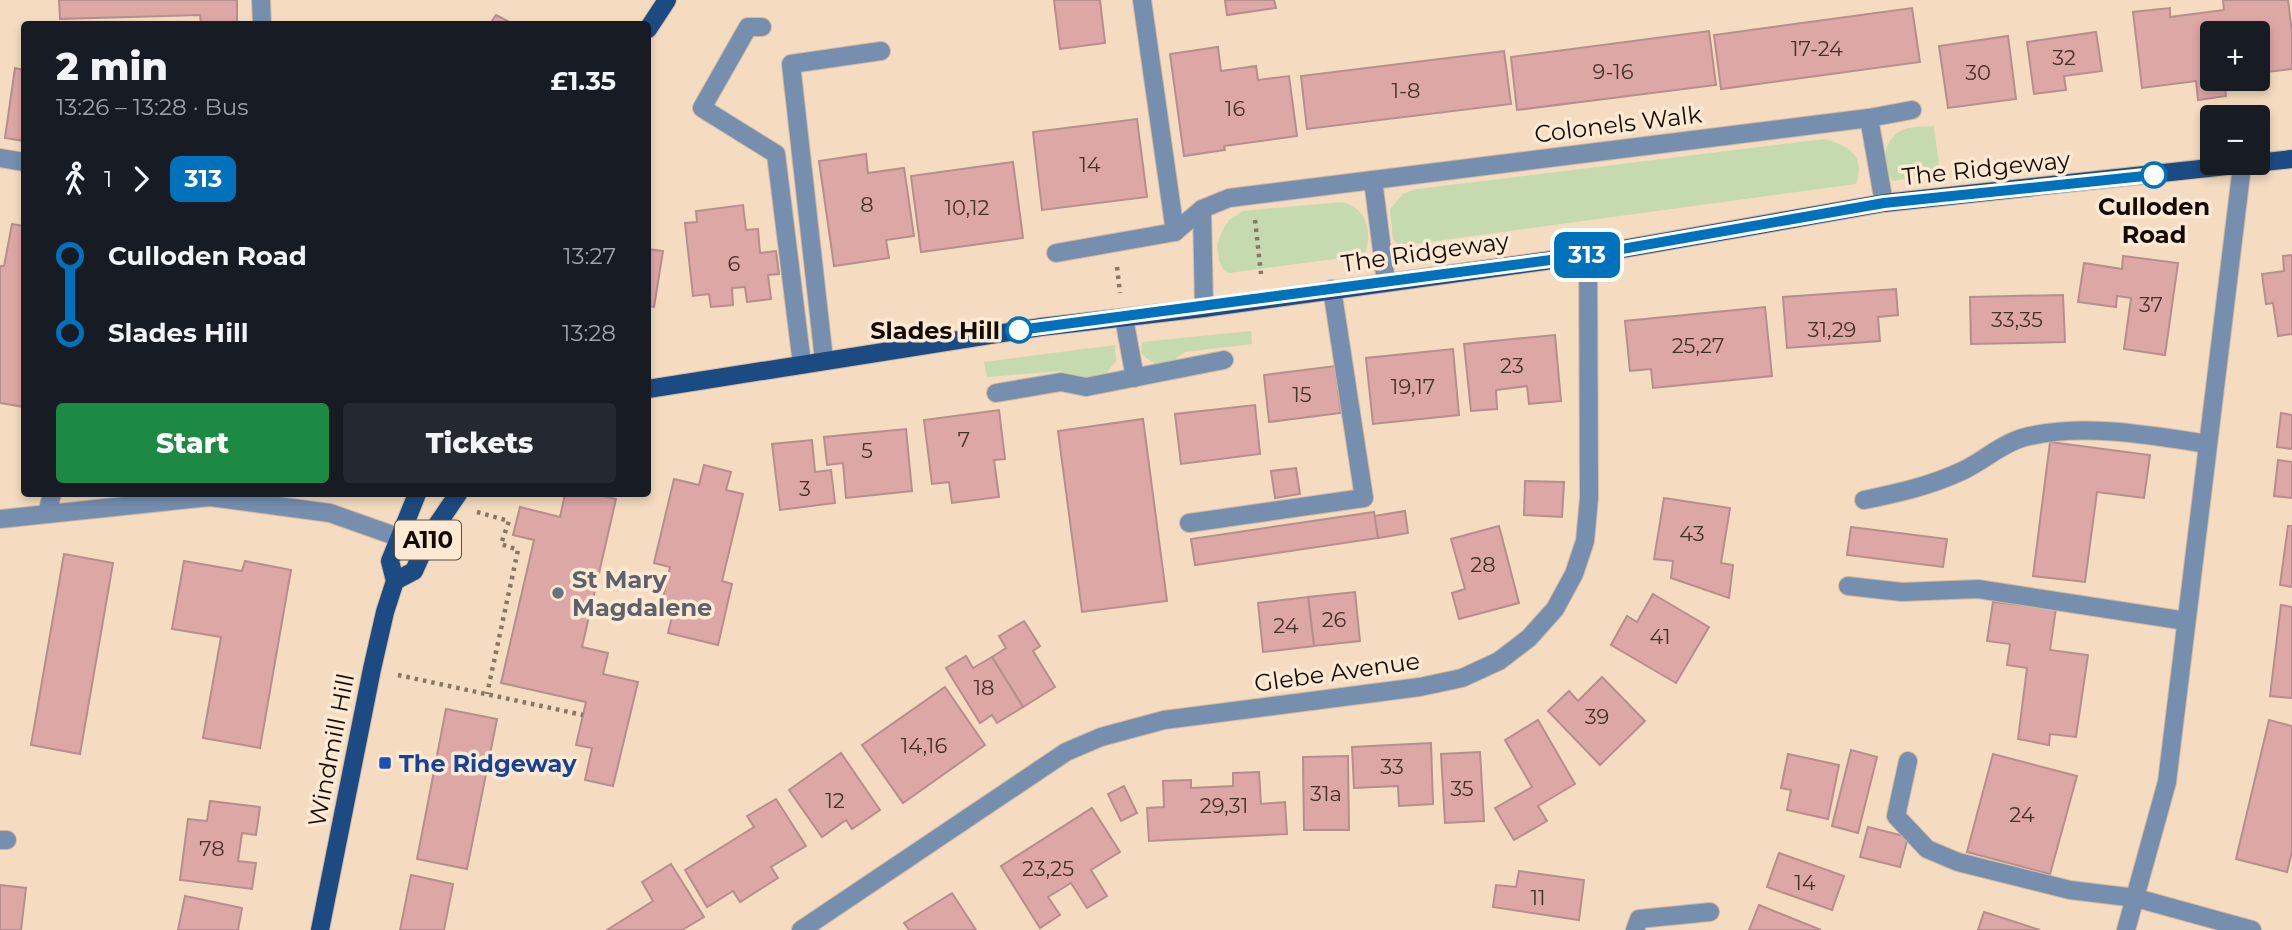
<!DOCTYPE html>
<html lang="en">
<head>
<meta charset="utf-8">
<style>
	body { margin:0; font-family:Montserrat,sans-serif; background:#242831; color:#f1f3f6; height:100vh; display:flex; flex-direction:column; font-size:26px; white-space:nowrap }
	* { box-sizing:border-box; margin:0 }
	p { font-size:23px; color:#9ea1a6 }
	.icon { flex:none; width:38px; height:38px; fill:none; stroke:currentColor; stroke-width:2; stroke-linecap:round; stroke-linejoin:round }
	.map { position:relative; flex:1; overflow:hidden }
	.panel { position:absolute; left:21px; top:21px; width:630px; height:476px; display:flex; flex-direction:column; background:#171b24; border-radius:7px; box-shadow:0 4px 10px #0003 }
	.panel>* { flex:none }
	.badge { padding:0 14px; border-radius:10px; font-size:24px; line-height:46px }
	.tools { position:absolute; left:2200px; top:21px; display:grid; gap:14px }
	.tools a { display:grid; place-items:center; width:70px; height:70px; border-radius:7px; background:#171b24; box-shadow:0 4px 10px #0003; font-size:35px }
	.map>.badge { position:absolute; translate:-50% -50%; box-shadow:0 0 0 4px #fff }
	.legs { display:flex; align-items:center; gap:10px; height:77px; padding:0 35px; font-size:23px }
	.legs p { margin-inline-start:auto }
	.overview { display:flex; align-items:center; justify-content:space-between; height:119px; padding:0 35px }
	h1 { font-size:38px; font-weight:800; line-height:52px }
	.button { display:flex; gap:14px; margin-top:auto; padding:14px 35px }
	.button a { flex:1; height:80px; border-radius:7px; background:#1c8a42; color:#fff; font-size:28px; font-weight:800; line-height:80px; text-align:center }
	.button a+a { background:#242831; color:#f1f3f6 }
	ul { padding:0 35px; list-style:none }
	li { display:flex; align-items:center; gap:24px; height:77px; font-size:26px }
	li i { display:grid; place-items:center; width:10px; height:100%; margin:0 9px; background:currentColor }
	li i::after { content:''; width:18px; height:18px; margin:-9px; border:5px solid; border-radius:50%; background:#171b24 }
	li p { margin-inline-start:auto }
	li:first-child i { background:linear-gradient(#0000 50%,currentColor 0) }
	li:last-child i { background:linear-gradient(currentColor 50%,#0000 0) }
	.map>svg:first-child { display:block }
	.green { fill:#c6daaf }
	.building { fill:#dda7a5; stroke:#b58e8d; stroke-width:2 }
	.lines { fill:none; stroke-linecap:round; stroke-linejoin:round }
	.minor-casing { stroke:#d1baa1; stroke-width:20 }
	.major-casing { stroke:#d1baa1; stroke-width:20 }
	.path { stroke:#877664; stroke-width:4.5; stroke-dasharray:3.5 5; stroke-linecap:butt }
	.minor { stroke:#768faf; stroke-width:18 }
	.major { stroke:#1c4b83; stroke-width:18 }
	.line-1-casing { stroke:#fff; stroke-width:16 }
	.line-1 { stroke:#0072bc; stroke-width:10 }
	.stop-1-dot { fill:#fff; stroke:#0072bc; stroke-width:3.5 }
	.worship-dot { fill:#6b7280; stroke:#fee9d2; stroke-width:2.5 }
	.transit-dot { fill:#1a4fb4; stroke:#fee9d2; stroke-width:2.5 }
	.labels { text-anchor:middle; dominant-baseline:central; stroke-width:7; stroke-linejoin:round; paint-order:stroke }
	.number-label { font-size:21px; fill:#46322c }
	.shield { fill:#fee9d2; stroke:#5a4e41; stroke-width:2 }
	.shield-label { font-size:23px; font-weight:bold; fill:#130b03 }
	.street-label { font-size:24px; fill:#130b03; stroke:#fee9d2 }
	.stop-label { font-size:24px; font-weight:bold; fill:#130b03; stroke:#fee9d2 }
	.worship-label { font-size:24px; font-weight:bold; fill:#5b616d; stroke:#fee9d2; text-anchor:start }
	.transit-label { font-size:24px; font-weight:bold; fill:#164399; stroke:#fee9d2; text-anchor:start }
</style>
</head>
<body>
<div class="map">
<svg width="2292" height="930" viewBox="0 0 2292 930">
	<rect width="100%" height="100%" fill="#f5dbbf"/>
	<g class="green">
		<path d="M1934 126 1940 173 1893 181C1881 164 1882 138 1905 129 1914 126 1925 127 1934 126Z"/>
		<path d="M1825 139C1849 146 1866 156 1856 184L1399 246 1393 239 1390 209 1403 194 1417 189Z"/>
		<path d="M1342 202C1368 208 1372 233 1365 255L1229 273 1223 269 1219 260 1217 245 1222 231 1229 220 1243 211Z"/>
		<polygon points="1251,331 1252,344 1185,352 1170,363 1159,366 1146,358 1141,352 1142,342"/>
		<polygon points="1115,345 1116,361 1104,376 1085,377 1060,371 987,377 984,362"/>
	</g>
	<g class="building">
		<polygon points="59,0 237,0 237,24 201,24 200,15 60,19"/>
		<polygon points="1054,0 1100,0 1105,43 1060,49"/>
		<polygon points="1225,0 1274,0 1276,8 1227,15"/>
		<polygon points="2223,0 2288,0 2292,32 2292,69 2258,73 2258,33 2212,33 2212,79 2224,79 2226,96 2198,100 2196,81 2142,88 2133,12 2170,8 2170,17 2224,10"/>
		<polygon points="1912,8 1920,62 1721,89 1714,35"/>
		<polygon points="496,15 513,24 490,24"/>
		<polygon points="1709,31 1716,85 1517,110 1511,57"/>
		<polygon points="2096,32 2102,71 2064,76 2066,90 2034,94 2027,42"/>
		<polygon points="2008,36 2016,99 1948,108 1939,46"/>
		<polygon points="1218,47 1221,71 1256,66 1258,80 1289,76 1297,136 1224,146 1225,150 1184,156 1170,54"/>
		<polygon points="1504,51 1511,104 1307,129 1301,76"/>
		<polygon points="15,68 24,70 24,141 5,138"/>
		<polygon points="1137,119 1147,197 1042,210 1033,132"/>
		<polygon points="866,154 868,173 904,168 914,236 886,240 889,258 834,266 819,161"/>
		<polygon points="1013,162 1023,238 921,252 911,176"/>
		<polygon points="743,205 746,230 758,229 760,253 776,251 779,274 768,275 771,299 747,302 745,287 732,288 733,305 711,307 709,294 693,296 685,223 697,222 696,211"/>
		<polygon points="12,224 24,226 24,407 0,403 0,266 4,266"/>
		<polygon points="648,249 663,251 654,307 648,306"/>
		<polygon points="2292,255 2292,334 2278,336 2273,303 2266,304 2262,274 2284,271 2283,256"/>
		<polygon points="2123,256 2178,263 2165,355 2124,349 2131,298 2117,296 2116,307 2078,302 2084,263 2122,269"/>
		<polygon points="1896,289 1898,315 1878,317 1880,341 1787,348 1783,297"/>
		<polygon points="2063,295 2065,342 1971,344 1970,297"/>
		<polygon points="1765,307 1772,376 1653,388 1651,369 1630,371 1625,321"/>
		<polygon points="1555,335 1561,401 1529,404 1527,386 1496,390 1497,409 1471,411 1464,344"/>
		<polygon points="1453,349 1459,415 1373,424 1366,358"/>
		<polygon points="1335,366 1341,413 1269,422 1264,375"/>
		<polygon points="1255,405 1260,454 1181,464 1175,414"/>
		<polygon points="999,410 1005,459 994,460 999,497 952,503 949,482 932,484 924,420"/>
		<polygon points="2281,413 2292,415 2292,449 2277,447"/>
		<polygon points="1143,419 1167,601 1082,612 1058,431"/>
		<polygon points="906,429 912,491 846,498 843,463 827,465 824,437"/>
		<polygon points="812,440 815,472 831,470 835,503 780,510 772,444"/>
		<polygon points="2050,442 2150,455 2144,498 2097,492 2085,582 2033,576"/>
		<polygon points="2278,460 2292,462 2292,498 2274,496"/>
		<polygon points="704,465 731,472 726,490 743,494 722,581 732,584 718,645 668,633 674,609 661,606 670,567 654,563 674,479 699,485"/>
		<polygon points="1296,468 1300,494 1275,498 1271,471"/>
		<polygon points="1525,481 1564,482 1562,517 1524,515"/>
		<polygon points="565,494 594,494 616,499 582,647 608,653 603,674 638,682 613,786 585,780 592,748 576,745 586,702 501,683 534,540 513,535 520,507 560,517"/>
		<polygon points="1664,498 1730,508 1721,563 1733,565 1729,598 1671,578 1673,561 1654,559"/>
		<polygon points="1405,511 1408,533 1378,538 1374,516"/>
		<polygon points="1374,512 1378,538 1195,565 1191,539"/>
		<polygon points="1499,526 1519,603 1459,619 1452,593 1465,589 1451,539"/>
		<polygon points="2288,526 2292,526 2292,587 2280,585"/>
		<polygon points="1851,527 1947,539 1943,567 1847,555"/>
		<polygon points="64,554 113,563 80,754 31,745"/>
		<polygon points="184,561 242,571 245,561 291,570 260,748 203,738 221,637 172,629"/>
		<polygon points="1355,592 1360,641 1314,646 1308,597"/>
		<polygon points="1653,594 1709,627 1676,683 1611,645 1627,616 1637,622"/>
		<polygon points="1308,597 1314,646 1263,652 1258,603"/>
		<polygon points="1993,602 2056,608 2050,650 2088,655 2076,737 2050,734 2049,745 2018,739 2027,668 2007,665 2010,644 1987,641"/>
		<polygon points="2281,605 2292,607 2292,698 2270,696"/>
		<polygon points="1024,621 1040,646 1033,651 1055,687 1023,707 992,657 1006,648 999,636"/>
		<polygon points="966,656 973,668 992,657 1023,707 997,723 992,715 980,723 946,668"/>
		<polygon points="1602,677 1645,721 1600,765 1548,711 1569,691 1578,701"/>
		<polygon points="945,687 985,745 903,803 862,745"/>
		<polygon points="446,709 497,719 467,869 417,859"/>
		<polygon points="1538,720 1575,784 1538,806 1547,821 1514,840 1495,808 1532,787 1505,740"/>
		<polygon points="2269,720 2292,726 2292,852 2287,872 2236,859"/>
		<polygon points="1431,743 1433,804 1399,806 1398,786 1354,788 1352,747"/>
		<polygon points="1851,750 1877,757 1858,833 1832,826"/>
		<polygon points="1480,752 1484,821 1445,823 1441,754"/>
		<polygon points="841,753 880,810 852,829 846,820 822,837 789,790"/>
		<polygon points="1788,754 1839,765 1828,819 1787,810 1791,790 1781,788"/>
		<polygon points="1993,754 2077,776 2050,874 1967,852"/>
		<polygon points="1348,756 1349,830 1304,830 1303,757"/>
		<polygon points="1259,772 1261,804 1285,802 1287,834 1149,841 1147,808 1164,807 1163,781 1191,780 1191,788 1233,786 1233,773"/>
		<polygon points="1124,786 1137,813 1121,821 1108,794"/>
		<polygon points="776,799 806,846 771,867 778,878 740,902 733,891 707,907 685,870 754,827 747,816"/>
		<polygon points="210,801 260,807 256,835 242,833 238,861 256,863 252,889 180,880 188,819 207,821"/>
		<polygon points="1092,808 1120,852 1091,870 1107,896 1087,908 1071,883 1048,897 1060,915 1040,928 1001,866"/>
		<polygon points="1868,827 1908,837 1900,867 1860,857"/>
		<polygon points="1779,853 1844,876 1832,910 1767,887"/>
		<polygon points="671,864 704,917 682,930 607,930 653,901 642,882"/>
		<polygon points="1519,871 1584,880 1579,920 1493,907 1496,885 1516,887"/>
		<polygon points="411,875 453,884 444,930 400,930"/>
		<polygon points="0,885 26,888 21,930 0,930"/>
		<polygon points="952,893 976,930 909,930 904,923"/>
		<polygon points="185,896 242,908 238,930 178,930"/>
		<polygon points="1759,905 1821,930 1749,930"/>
		<polygon points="1984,912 2040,930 1978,930"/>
	</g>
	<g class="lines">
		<g class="minor-casing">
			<g id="minor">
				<polyline points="261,0 262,24"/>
				<polyline points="1142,0 1175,232"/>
				<polyline points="762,27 748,27 702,108 776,154 802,364"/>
				<polyline points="1869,118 1884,203"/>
				<polyline points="0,158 24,162"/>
				<polyline points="1373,180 1386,282"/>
				<polyline points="1202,209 1204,308"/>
				<polyline points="1056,253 1175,232 1202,209 1229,198 1869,118 1912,110"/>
				<polyline points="1124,318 1135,378"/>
				<polyline points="824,360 791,64 881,51"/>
				<polyline points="996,393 1061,382 1086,387 1224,360"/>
				<path d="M1864 500C1898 493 1930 486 1962 471 1982 462 2001 444 2022 438 2080 422 2150 435 2208 444"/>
				<polyline points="47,514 52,494"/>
				<polyline points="0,519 210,497 330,513 398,537"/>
				<polyline points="1189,523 1364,498 1332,289"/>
				<polyline points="1848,586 1902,592 1978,589 2186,621"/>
				<polyline points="1908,761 1896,816 1927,849 1958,862 2070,890 2136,898 2252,930"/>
				<polyline points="0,840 7,840"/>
				<polyline points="801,930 1066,752 1101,737 1164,720 1420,687 1462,678 1499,661 1529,638 1555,609 1574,574 1585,541 1589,498 1588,255"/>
				<polyline points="1635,930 1639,919 1710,912"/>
				<polyline points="2126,930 2167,782 2242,166"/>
			</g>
		</g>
		<g class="major-casing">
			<g id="major">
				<polyline points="648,29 667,0"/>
				<polyline points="648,389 1041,327 1204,308 1588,255 1884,203 2292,159"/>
				<polyline points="395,581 414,571 430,535 458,494"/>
				<polyline points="320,930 372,669 385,612 395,581 390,561 417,494"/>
			</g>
		</g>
		<g class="path">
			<polyline points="1255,220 1261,274"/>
			<polyline points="1117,267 1120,293"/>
			<polyline points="477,512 509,521 501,544 518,550 487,694"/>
			<polyline points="398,675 583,715"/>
		</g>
		<use href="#minor" class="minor"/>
		<use href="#major" class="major"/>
	</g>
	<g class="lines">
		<g class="line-1-casing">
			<polyline id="line-1" points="1019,330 1588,255 1884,203 2154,175"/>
		</g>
		<use href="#line-1" class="line-1"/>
	</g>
	<g class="stop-1-dot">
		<circle cx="2154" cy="175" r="12"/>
		<circle cx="1019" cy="330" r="12"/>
	</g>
	<circle class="worship-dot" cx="558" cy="593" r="7"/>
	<rect class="transit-dot" x="378" y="756" width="14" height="14" rx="3.5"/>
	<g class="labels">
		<g class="number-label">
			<text x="1817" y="48">17-24</text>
			<text x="2064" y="57">32</text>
			<text x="1613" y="71">9-16</text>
			<text x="1978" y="72">30</text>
			<text x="1406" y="90">1-8</text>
			<text x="1235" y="108">16</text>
			<text x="1090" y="164">14</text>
			<text x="867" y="204">8</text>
			<text x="967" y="207">10,12</text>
			<text x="734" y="263">6</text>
			<text x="2151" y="304">37</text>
			<text x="2017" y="319">33,35</text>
			<text x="1832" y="329">31,29</text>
			<text x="1698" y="345">25,27</text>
			<text x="1512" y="365">23</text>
			<text x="1413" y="386">19,17</text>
			<text x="1302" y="394">15</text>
			<text x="964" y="439">7</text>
			<text x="867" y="450">5</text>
			<text x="805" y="488">3</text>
			<text x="1692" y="533">43</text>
			<text x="1483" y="564">28</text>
			<text x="1334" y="619">26</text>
			<text x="1286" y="625">24</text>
			<text x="1660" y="636">41</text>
			<text x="984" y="687">18</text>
			<text x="1597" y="716">39</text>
			<text x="924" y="745">14,16</text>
			<text x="1392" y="766">33</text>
			<text x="1462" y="788">35</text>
			<text x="1326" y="793">31a</text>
			<text x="835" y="800">12</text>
			<text x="1224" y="805">29,31</text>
			<text x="2022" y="814">24</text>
			<text x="212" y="848">78</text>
			<text x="1048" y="868">23,25</text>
			<text x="1805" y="882">14</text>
			<text x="1538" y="897">11</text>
		</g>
		<rect class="shield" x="395" y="520.5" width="66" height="39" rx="5"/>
		<g class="shield-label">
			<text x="428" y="540">A110</text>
		</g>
		<g class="street-label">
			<text transform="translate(1618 124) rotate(-7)">Colonels Walk</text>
			<text transform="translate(1986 168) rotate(-6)">The Ridgeway</text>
			<text transform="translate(1425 252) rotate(-8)">The Ridgeway</text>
			<text transform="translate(1337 672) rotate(-8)">Glebe Avenue</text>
			<text transform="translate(331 750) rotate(-79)">Windmill Hill</text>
		</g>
		<g class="stop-label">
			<text x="2154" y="206">Culloden<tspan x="2154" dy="28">Road</tspan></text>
			<text x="1000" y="330" text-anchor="end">Slades Hill</text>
		</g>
		<g class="worship-label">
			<text x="572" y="579">St Mary<tspan x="572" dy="28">Magdalene</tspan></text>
		</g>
		<g class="transit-label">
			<text x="399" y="763">The Ridgeway</text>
		</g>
	</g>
</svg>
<div class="tools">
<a>+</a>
<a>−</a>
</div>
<b class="badge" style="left:1587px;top:255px;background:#0072bc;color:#fff">313</b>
<section class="panel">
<div class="overview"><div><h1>2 min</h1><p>13:26 – 13:28 · Bus</p></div><b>£1.35</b></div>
<div class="legs"><svg class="icon" aria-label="walk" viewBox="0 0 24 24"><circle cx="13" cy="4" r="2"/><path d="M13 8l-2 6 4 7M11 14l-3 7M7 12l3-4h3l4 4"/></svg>1<svg class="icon" aria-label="forward" viewBox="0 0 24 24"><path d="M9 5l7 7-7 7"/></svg><b class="badge" style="background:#0072bc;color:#fff">313</b></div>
<ul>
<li><i style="color:#0072bc"></i><b>Culloden Road</b><p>13:27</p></li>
<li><i style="color:#0072bc"></i><b>Slades Hill</b><p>13:28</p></li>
</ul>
<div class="button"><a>Start</a><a>Tickets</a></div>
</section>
</div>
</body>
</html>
